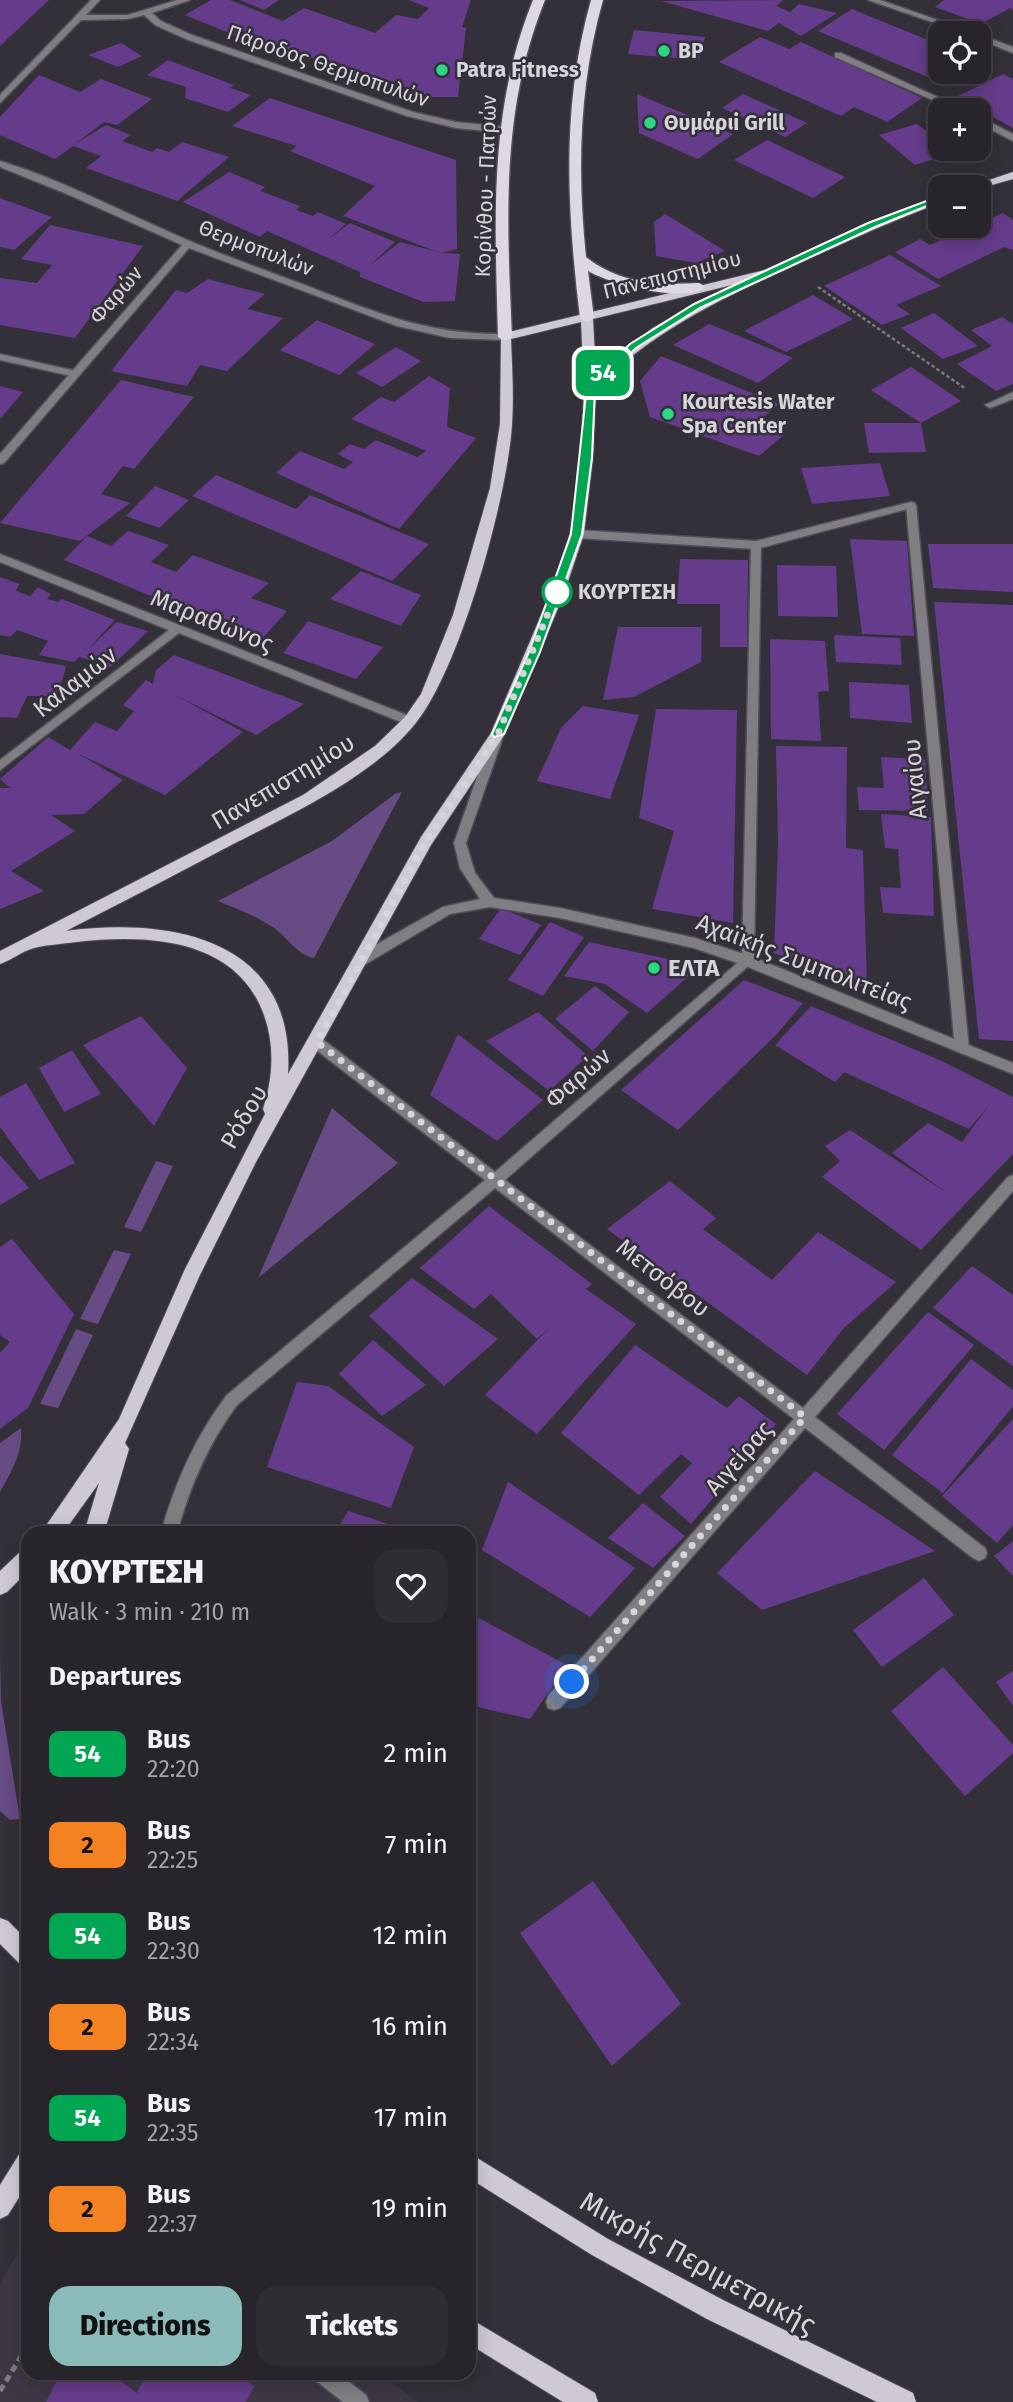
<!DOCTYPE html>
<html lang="en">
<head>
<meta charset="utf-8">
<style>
	body { margin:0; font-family:"Fira Sans",sans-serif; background:#2f2c33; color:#f1f3f6; height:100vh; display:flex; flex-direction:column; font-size:26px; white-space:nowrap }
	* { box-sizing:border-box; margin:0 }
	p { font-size:23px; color:#a4a4a9 }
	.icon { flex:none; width:38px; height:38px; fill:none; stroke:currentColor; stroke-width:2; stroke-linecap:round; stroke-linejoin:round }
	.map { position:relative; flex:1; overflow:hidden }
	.details { position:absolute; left:21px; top:1526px; width:455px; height:854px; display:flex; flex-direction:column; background:#27242b; border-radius:21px; box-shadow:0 4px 18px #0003,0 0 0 2px #434147 }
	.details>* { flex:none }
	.badge { padding:0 14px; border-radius:10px; font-size:24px; line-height:46px }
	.tools { position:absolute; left:928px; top:21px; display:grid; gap:14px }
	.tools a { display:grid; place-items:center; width:63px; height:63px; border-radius:14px; background:#27242b; box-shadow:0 4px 18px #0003,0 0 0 2px #434147; font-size:35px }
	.you { position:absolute; width:35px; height:35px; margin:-18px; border:5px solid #fff; border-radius:50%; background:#1a73e8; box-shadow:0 0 0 10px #1a73e833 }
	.map>.badge { position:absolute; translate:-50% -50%; box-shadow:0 0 0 4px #fff }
	h2 { padding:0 28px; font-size:26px; line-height:63px }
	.round { display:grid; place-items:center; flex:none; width:74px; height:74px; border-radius:21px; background:#2f2c33 }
	.head { display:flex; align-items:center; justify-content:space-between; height:119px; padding:0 28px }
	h1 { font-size:33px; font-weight:800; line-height:52px }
	.button { display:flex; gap:14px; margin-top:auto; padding:14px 28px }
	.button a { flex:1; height:80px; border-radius:21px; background:#8bbbb9; color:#111; font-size:28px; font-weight:800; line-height:80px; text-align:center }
	.button a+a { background:#2f2c33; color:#f1f3f6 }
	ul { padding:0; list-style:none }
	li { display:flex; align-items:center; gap:21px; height:91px; padding:0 28px }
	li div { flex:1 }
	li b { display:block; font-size:26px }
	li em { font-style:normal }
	li .badge { min-width:77px; font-weight:700; text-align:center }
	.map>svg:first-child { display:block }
	.built { fill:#3e3746 }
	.green { fill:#674b84 }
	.building { fill:#653c8b }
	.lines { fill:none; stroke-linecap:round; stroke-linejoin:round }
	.service-casing { stroke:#514e56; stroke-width:3 }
	.minor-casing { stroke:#514e56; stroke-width:3 }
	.tertiary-casing { stroke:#514e56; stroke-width:3 }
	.primary-casing { stroke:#514e56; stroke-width:2 }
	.trunk-casing { stroke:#514e56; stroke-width:3 }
	.path-far1 { stroke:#7d7a81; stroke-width:2.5; stroke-dasharray:3.5 2.5; stroke-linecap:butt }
	.path { stroke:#7d7a81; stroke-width:5; stroke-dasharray:7 4.5; stroke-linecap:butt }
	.service { fill:#807d83; fill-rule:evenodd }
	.minor { fill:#807d83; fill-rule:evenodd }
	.tertiary { fill:#807d83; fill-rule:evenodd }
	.primary { fill:#cec9d4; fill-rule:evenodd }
	.trunk { fill:#ded8e4; fill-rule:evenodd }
	.line { fill:#00a651; stroke:#fff; stroke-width:2 }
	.walk { stroke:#d7d4da; stroke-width:7; stroke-dasharray:0 12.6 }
	.poi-dot { fill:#2cd884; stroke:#343039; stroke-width:2.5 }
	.stop-dot { fill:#fff; stroke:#00a651; stroke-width:3.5 }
	.labels { text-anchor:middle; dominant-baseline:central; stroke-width:5; stroke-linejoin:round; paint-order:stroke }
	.far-poi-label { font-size:21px; font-weight:bold; fill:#d7d4da; stroke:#343039; text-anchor:start }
	.far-street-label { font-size:21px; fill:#d7d4da; stroke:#343039 }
	.far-stop-label { font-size:21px; font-weight:bold; fill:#d7d4da; stroke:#343039; text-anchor:start }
	.street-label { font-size:24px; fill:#d7d4da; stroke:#343039 }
	.poi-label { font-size:24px; font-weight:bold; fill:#d7d4da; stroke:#343039; text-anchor:start }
	.near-street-label { font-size:28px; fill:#d7d4da; stroke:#343039 }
</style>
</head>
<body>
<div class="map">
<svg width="1013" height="2402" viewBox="0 0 1013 2402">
	<rect width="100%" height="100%" fill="#343039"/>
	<polygon class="built" points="28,2234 28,2373 381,2373 417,2402 0,2402 0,2285"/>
	<g class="green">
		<path d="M402 792 314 958C297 955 288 938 274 928 257 916 237 909 218 901L332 841 395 794Z"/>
		<polygon points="332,1108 398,1163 258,1278"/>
		<polygon points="156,1161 173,1166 141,1232 124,1227"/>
		<polygon points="114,1250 131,1254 98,1324 80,1319"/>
		<polygon points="76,1329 93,1335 58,1408 40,1404"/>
		<path d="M21 1428C23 1452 12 1471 0 1492V1443Z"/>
		<polygon points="0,1652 1,1702 20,1819 10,1820 0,1811"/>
	</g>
	<g class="building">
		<polygon points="0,0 49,0 0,46"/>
		<polygon points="211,0 230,0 283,21 304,8 375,33 396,15 418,19 429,8 409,0 471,0 462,27 466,28 458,97 431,97 336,62 333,65 256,39 251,42 185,15"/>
		<polygon points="240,0 279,0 264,10"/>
		<polygon points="783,0 776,6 790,12 799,4 837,13 801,36 779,23 768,31 661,1"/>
		<polygon points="944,0 1013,0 1013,10 1010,8 981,24 935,7"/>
		<polygon points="852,9 940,45 940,72 947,72 935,80 818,31"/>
		<polygon points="634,30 705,37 699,60 628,54"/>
		<polygon points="760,37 789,49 801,42 922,98 887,122 854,107 841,116 719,62"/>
		<polygon points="121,43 142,56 118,67 88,55"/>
		<polygon points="168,60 234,85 230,88 251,95 228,112 185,98 186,87 147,75"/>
		<polygon points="1003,74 1013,79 1013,128 956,97"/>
		<polygon points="39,75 80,92 101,79 152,99 117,125 104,122 75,144 106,125 131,135 122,141 152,152 157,148 169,152 182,142 229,157 177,201 86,168 101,156 73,146 55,159 0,135 0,117"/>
		<polygon points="637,94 733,134 698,159 639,133"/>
		<polygon points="743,94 807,123 785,137 722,108"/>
		<polygon points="270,98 456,160 457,249 441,253 460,254 455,301 423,302 360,277 360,272 267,231 260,237 183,202 229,172 265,187 260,191 300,206 296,210 313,216 318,212 346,224 327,240 350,223 395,242 369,266 400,242 438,252 343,216 375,186 290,151 297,146 232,126"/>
		<polygon points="917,124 930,134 940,131 940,149 966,149 915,165 879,135"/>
		<polygon points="767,140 845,177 813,198 734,160"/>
		<polygon points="0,198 52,217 14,250 0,247"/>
		<polygon points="1003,213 1013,220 1013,250 1004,247 938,279 895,252 920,239 930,245"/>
		<polygon points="665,214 725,251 696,263 656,256 654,222"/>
		<polygon points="50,225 143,246 75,338 0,325 0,278 37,283 52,265 21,259"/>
		<polygon points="890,255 941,286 896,305 910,314 882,325 824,286"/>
		<polygon points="208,279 265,294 247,309 283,318 227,371 200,365 187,386 111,371 176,290 187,293"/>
		<polygon points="813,295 853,319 786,352 744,331"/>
		<polygon points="934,313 978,346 943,359 901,328"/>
		<polygon points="1002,317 1013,324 1013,384 996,391 957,364 992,346 971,330"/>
		<polygon points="317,320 375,344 339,375 280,350"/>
		<polygon points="709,324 793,358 758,383 673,345"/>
		<polygon points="396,347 421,361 382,387 356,373"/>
		<polygon points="661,356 779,404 757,423 784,435 759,456 650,417 640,381"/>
		<polygon points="911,367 961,401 921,423 926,452 869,453 864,423 921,423 871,390"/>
		<polygon points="429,376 450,388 447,427 476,438 399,529 276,473 300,451 344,469 353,462 338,454 350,444 364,449 376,440 417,457 426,451 351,419 381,397 394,402"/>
		<polygon points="121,380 194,397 134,469 123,466 101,494 130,503 80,541 0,523"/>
		<polygon points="0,386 23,392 0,419"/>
		<polygon points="880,463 890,496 812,504 801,468"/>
		<polygon points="216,475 296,509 310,495 429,544 392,581 192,496"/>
		<polygon points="155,486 189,500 159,528 126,516"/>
		<polygon points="128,531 169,545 151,562 176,572 193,555 269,583 251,598 287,611 260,641 64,560 87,536 111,546"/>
		<polygon points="850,539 907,541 914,636 862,634"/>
		<polygon points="928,544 1013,544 1013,592 933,588"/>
		<polygon points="680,559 748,560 747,647 720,647 720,604 677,604"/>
		<polygon points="777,565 836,566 838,617 778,616"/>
		<polygon points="361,571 421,595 401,626 330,599"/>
		<polygon points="0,577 19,584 16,591 30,596 38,587 51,594 47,599 58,602 62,599 115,620 87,650 117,622 148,631 111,667 79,657 74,662 39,655 48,641 17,630 10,637 0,635"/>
		<polygon points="934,602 1013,605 1013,1041 979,1039"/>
		<polygon points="308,621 383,647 356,679 283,653"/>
		<polygon points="618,627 702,627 701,662 634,697 603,700"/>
		<polygon points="834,635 900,638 902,665 836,662"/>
		<polygon points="770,639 825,641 829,691 818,692 821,741 771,739"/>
		<polygon points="0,654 66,666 58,696 27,696 17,718 0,717"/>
		<polygon points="174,655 304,704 256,735 173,694 243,732 165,795 77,753 123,780 84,814 51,815 75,831 11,871 44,891 0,909 0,788 10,788 0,779 48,737 70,750 95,722 117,731 134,711 123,705 146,680 153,684 156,670"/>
		<polygon points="849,682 909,685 912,723 850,718"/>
		<polygon points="583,706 639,715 610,799 537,781 561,728"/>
		<polygon points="656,709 737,710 733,923 652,909 674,831 639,818"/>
		<polygon points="776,746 847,747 846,848 863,850 867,989 774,953 778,843"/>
		<polygon points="881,757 925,759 928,811 859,810 857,787 884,788"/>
		<polygon points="881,814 931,817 934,916 883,913 880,887 901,888 898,849 885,848"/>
		<polygon points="501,908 541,925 520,955 479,939"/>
		<polygon points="550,922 584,937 543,996 508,980"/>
		<polygon points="589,942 700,966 647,1013 605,984 564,976"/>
		<polygon points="744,980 803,1003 777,1034 678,1130 621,1090"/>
		<polygon points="595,986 629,1012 593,1051 555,1019"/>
		<polygon points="811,1006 942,1061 1013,1097 1013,1154 921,1250 822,1177 840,1161 825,1146 850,1130 947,1193 892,1153 928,1123 962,1142 990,1104 969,1129 844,1072 835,1082 775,1045"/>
		<polygon points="538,1012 588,1056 549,1091 486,1041"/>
		<polygon points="141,1016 187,1068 154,1126 83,1045"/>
		<polygon points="458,1034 543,1100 497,1141 430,1095"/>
		<polygon points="72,1050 101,1094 64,1112 39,1068"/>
		<polygon points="26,1083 75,1163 39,1180 0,1127 0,1097"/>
		<polygon points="0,1155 29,1188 0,1205"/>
		<polygon points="670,1181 716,1218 703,1229 772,1280 818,1232 896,1282 844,1328 807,1375 607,1229"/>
		<polygon points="489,1206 592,1284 586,1289 636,1324 537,1434 485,1395 550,1327 537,1339 491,1294 474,1309 420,1268"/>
		<polygon points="12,1239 74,1314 28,1408 0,1429 0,1353 10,1342 0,1335 0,1247"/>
		<polygon points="972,1266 1013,1295 1013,1366 933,1308"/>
		<polygon points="412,1278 498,1339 444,1386 369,1316"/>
		<polygon points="928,1312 974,1345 884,1450 837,1414"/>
		<polygon points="373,1340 426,1385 382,1416 339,1374"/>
		<polygon points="635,1345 727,1408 739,1396 776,1424 691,1524 660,1497 692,1463 681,1454 639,1495 561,1433"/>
		<polygon points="971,1359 1013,1390 1013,1406 943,1493 892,1455"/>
		<polygon points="297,1382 328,1386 414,1447 391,1508 267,1467"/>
		<polygon points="1013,1419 1013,1525 997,1543 942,1496"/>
		<polygon points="815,1471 935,1551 762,1610 717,1573"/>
		<polygon points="508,1482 635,1568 590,1617 482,1550"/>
		<polygon points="643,1503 685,1536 653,1568 608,1538"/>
		<polygon points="348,1511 401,1528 398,1533 335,1533"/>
		<polygon points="1013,1541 1013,1576 994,1556"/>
		<polygon points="924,1578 954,1615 882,1667 853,1630"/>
		<polygon points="469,1613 567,1665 530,1719 469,1705"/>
		<polygon points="943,1667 1013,1745 1013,1753 965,1796 891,1711"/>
		<polygon points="1013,1671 1013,1706 996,1682"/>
		<polygon points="593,1881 681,2004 612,2066 520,1933"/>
		<polygon points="61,2373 110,2373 137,2393 146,2373 235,2373 254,2386 246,2402 46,2402"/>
	</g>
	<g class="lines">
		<g class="service-casing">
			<g id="service">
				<polygon points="911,502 915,503 915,507 756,549 577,538 572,534 577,530 756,541"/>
				<polygon points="312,2373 338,2373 366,2395 369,2402 343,2402 315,2380"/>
			</g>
		</g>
		<g class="minor-casing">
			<g id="minor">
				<polygon points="91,0 100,0 86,15 128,15 177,0 190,0 152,13 161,21 192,35 413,112 456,122 506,127 510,130 506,133 456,128 407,116 186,39 155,25 144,15 128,19 81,20 0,103 0,95"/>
				<polygon points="868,0 880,0 975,33 964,33"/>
				<polygon points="978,34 1013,47 1013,53 978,39"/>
				<polygon points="835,53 841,53 966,110 955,110 835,57"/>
				<polygon points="978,116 1013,134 1013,141 978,123"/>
				<path d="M0 161C57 178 112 207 167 231 213 252 262 269 310 287 379 314 430 335 505 334L510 337 505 340 450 338 397 326 189 248 4 463 0 464V454L182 245 67 194 0 167Z"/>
				<polygon points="1013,392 1013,399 990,408 985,405"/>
				<polygon points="911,502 916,505 969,1049 962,1054 955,1049 906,505"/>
				<path d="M756 541 761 545 754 961 505 1180 803 1408 1008 1177 1013 1175V1191L815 1417 985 1548 987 1553 985 1558 979 1561 973 1558 805 1428 560 1708 554 1710 548 1708 546 1702 548 1696 794 1419 495 1188 237 1405C208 1444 190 1486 177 1533H161C175 1483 195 1437 227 1395L485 1180 311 1046 309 1042 311 1038H321L495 1172 742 959 751 545Z"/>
				<polygon points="0,554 414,718 416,721 414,724 406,724 179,633 0,770 0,760 169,630 0,562"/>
			</g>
		</g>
		<g class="tertiary-casing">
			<g id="tertiary">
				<polygon points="0,354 76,371 81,374 76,377 0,360"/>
				<polygon points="496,736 502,740 466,843 475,873 494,898 560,908 695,938 753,957 1013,1063 1013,1074 743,965 694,948 560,918 490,907 450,914 364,965 354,965 353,961 354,957 443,907 480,899 460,868 454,843 490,740"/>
			</g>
		</g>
		<g class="primary-casing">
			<g id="primary">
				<polygon points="1013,172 1013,179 978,189 968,187"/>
				<path d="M940 196V203C889 222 840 244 791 267 720 299 652 332 596 388L593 457 584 534 562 599 505 734 431 845 256 1162 199 1277 125 1443 129 1449 104 1533H84L99 1483 63 1533H41L119 1419 185 1269 265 1114 263 1109C273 1078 275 1046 264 1015 236 937 146 934 76 942 62 944 45 945 34 948 22 951 12 960 0 964V951L303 795 375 746 405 717 421 694 453 615 490 488 500 424 501 334 765 270 878 219ZM732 285 653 328 596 374 593 319ZM581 322 584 387 581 457 570 534 548 599 491 733 421 837 288 1074C296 939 171 917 66 931 122 902 179 873 235 843 294 813 373 776 415 724 460 670 508 495 512 424 514 396 512 367 511 339Z"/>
				<polygon points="28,1549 28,1571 7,1592 0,1595 0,1571 21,1551"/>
				<polygon points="0,1918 8,1921 28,1941 28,1967 20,1964 0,1944"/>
				<polygon points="28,2149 28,2183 8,2215 0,2219 0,2185 20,2153"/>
				<polygon points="469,2153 608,2239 725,2301 913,2393 916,2402 877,2402 707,2319 592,2255 469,2178"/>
				<polygon points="469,2318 595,2393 598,2402 563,2402 469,2344"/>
			</g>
		</g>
		<g class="trunk-casing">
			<g id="trunk">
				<path d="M533 0H545C500 111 507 220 512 337L505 341 498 337C495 220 488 111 533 0Z"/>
				<path d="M591 0H603C579 85 577 169 586 257 620 284 658 285 699 283L706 287C685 304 610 284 588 271L594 318 587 322 580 318C567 210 561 106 591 0Z"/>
			</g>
		</g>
		<polyline class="path-far1" points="818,287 966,389"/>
		<polyline class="path" points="0,2391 28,2345"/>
		<use href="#service" class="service"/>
		<use href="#minor" class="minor"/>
		<use href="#tertiary" class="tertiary"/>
		<use href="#primary" class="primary"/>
		<use href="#trunk" class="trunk"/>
	</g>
	<polygon class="line" points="937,197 944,199 875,227 700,308 636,348 595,388 592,457 582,534 540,652 504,734 494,737 492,734 529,652 571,534 587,385 630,344 694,304 868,223"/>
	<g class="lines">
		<polyline class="walk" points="557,592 498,734 426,841 317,1042 805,1417 572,1682"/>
	</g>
	<g class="poi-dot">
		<circle cx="664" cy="51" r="7"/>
		<circle cx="442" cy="70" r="7"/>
		<circle cx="650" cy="123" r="7"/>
		<circle cx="668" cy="414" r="7"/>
		<circle cx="654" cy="968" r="7"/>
	</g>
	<circle class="stop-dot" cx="557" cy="592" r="14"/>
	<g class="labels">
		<g class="far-poi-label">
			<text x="678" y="51">BP</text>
			<text x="456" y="70">Patra Fitness</text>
			<text x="664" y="123">Θυμάριi Grill</text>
			<text x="682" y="402">Kourtesis Water<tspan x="682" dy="24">Spa Center</tspan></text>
		</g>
		<g class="far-street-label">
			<text transform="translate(328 66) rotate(19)">Πάροδος Θερμοπυλών</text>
			<text transform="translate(486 186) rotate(-88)">Κορίνθου - Πατρών</text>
			<text transform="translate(256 248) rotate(21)">Θερμοπυλών</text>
			<text transform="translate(672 275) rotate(-14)">Πανεπιστημίου</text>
			<text transform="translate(116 295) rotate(-49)">Φαρών</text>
		</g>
		<g class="far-stop-label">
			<text x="578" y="592">ΚΟΥΡΤΕΣΗ</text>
		</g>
		<g class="street-label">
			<text transform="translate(212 621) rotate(22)">Μαραθώνος</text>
			<text transform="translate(75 682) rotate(-38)">Καλαμών</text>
			<text transform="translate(915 779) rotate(-95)">Αιγαίου</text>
			<text transform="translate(283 782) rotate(-31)">Πανεπιστημίου</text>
			<text transform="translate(804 962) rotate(21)">Αχαϊκής Συμπολιτείας</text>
			<text transform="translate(578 1078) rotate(-41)">Φαρών</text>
			<text transform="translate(244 1117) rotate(-60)">Ρόδου</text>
			<text transform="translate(663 1278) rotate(38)">Μετσόβου</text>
			<text transform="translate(739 1458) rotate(-49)">Αιγείρας</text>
		</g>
		<g class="poi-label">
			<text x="668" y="968">ΕΛΤΑ</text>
		</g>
		<g class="near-street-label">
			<text transform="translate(698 2263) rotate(29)">Μικρής Περιμετρικής</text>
		</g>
	</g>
</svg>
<div class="tools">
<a><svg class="icon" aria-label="locate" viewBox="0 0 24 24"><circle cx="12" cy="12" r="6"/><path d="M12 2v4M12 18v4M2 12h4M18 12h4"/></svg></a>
<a>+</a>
<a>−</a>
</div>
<div class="you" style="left:572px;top:1682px"></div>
<b class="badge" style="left:603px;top:373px;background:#00a651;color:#fff">54</b>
<section class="details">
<div class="head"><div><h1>ΚΟΥΡΤΕΣΗ</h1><p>Walk · 3 min · 210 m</p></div><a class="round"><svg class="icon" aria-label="heart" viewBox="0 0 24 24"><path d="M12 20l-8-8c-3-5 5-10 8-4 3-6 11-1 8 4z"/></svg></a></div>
<h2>Departures</h2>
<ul>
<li><span class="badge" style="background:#00a651;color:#fff">54</span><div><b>Bus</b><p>22:20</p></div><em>2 min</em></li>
<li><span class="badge" style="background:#f58220;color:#111">2</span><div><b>Bus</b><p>22:25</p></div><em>7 min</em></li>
<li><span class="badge" style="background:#00a651;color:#fff">54</span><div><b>Bus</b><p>22:30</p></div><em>12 min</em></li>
<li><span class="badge" style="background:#f58220;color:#111">2</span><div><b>Bus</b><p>22:34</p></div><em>16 min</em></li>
<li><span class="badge" style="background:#00a651;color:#fff">54</span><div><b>Bus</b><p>22:35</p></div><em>17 min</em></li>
<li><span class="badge" style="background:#f58220;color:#111">2</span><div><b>Bus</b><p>22:37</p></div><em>19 min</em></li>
</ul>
<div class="button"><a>Directions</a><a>Tickets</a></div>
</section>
</div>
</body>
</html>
